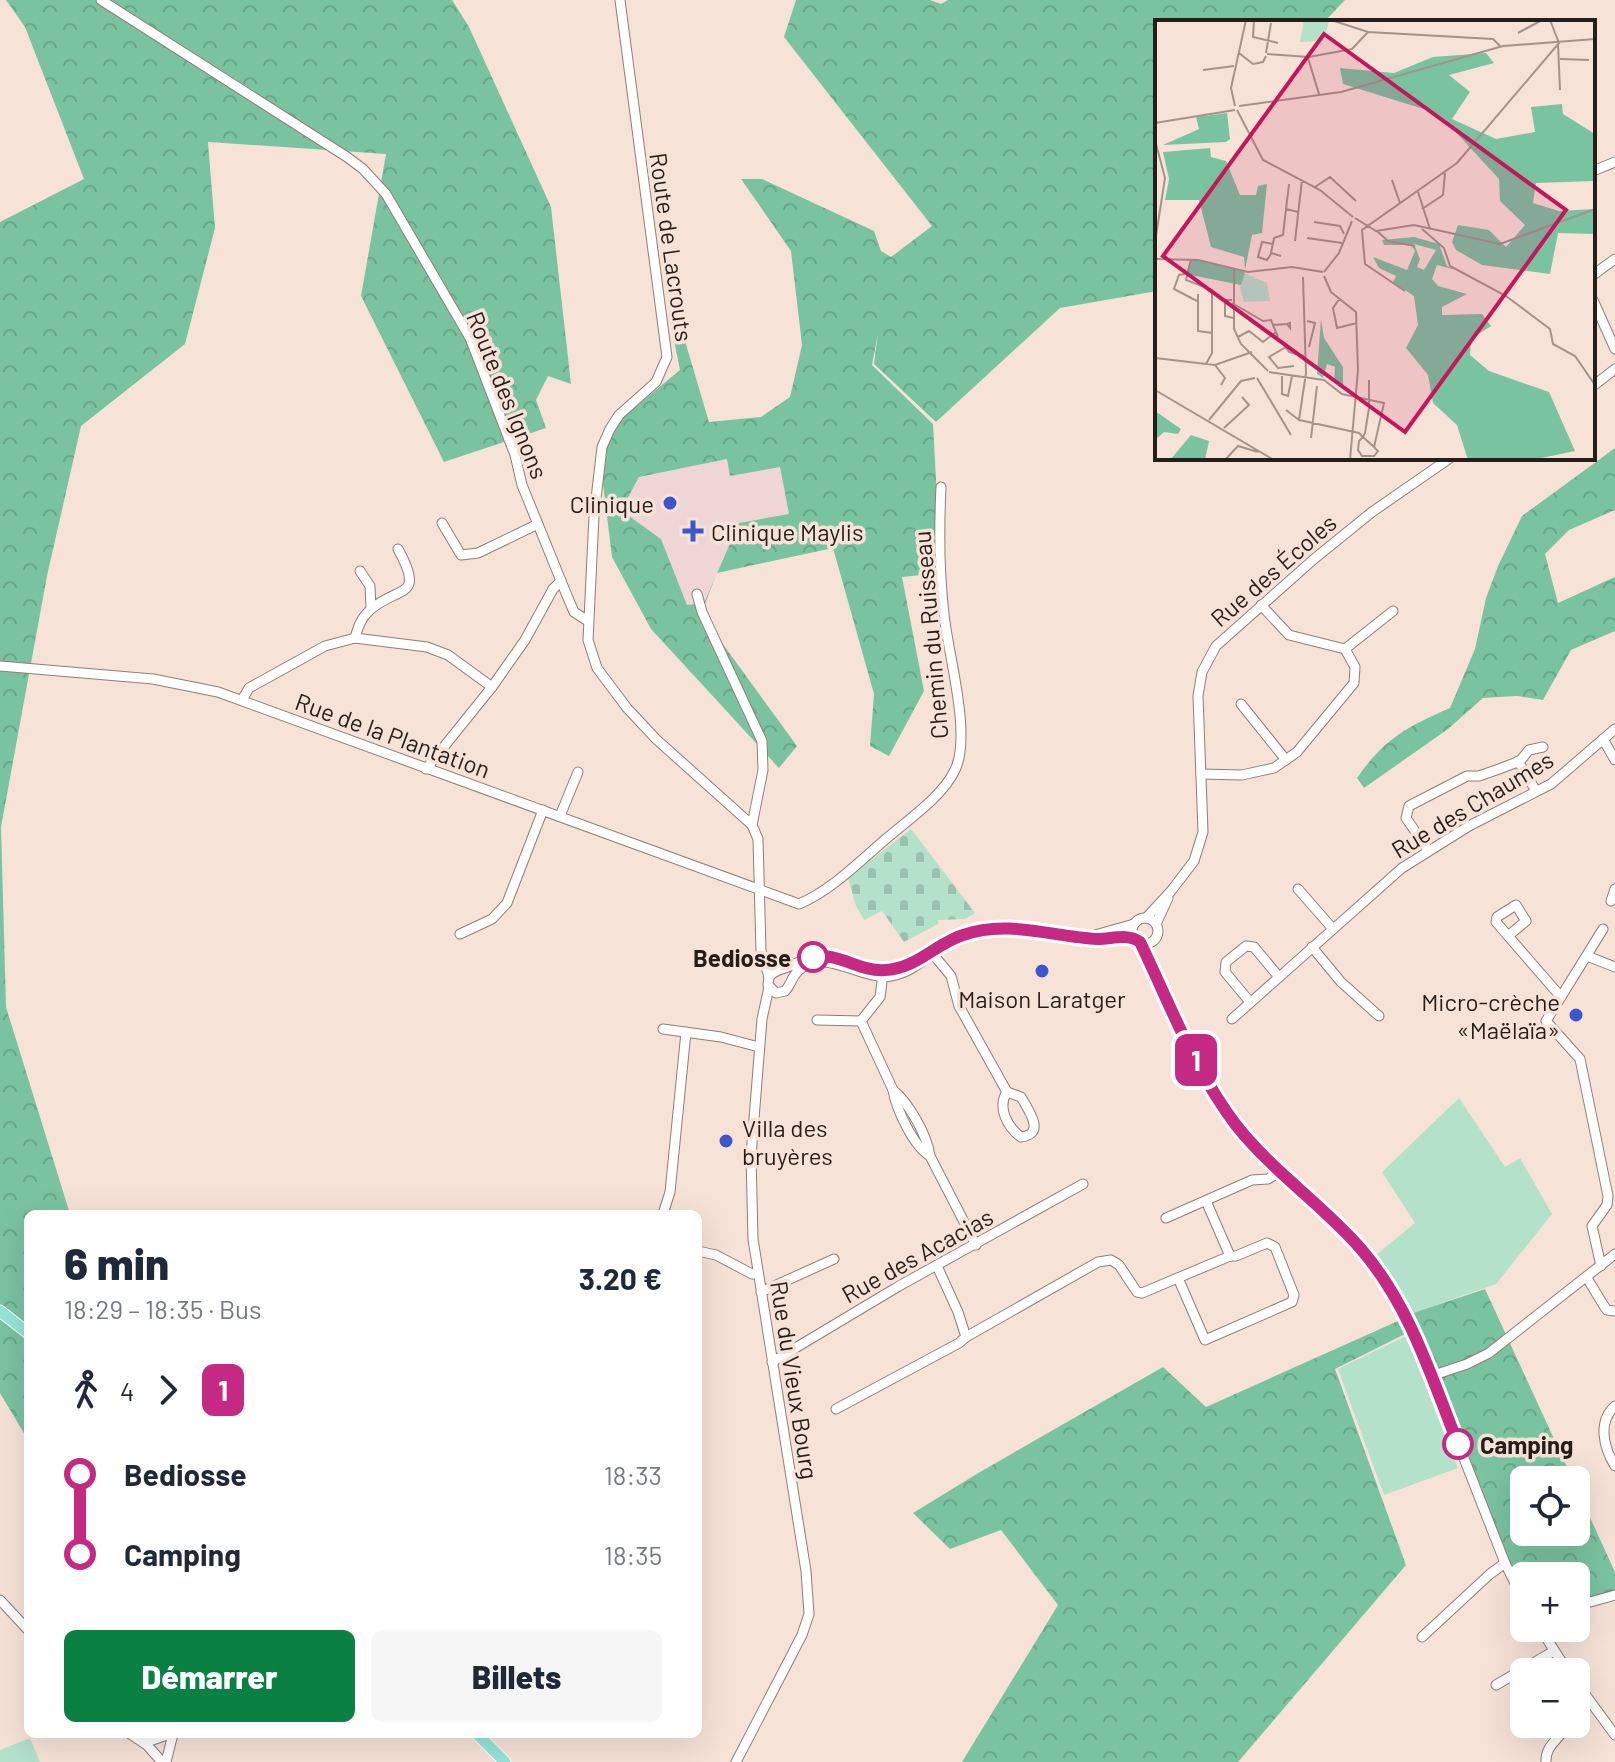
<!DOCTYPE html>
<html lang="fr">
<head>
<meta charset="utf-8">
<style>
	body { margin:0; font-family:Barlow,sans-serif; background:#f6f6f7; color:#1f2937; height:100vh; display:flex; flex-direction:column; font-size:30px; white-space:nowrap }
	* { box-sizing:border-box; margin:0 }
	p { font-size:26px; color:#747a83 }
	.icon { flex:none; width:44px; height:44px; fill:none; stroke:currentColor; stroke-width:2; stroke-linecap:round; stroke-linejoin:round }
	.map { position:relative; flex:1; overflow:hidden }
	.side { position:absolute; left:24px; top:1210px; width:678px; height:528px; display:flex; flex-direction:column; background:#fff; border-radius:12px; box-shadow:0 8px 32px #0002 }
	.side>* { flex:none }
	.badge { padding:0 16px; border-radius:12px; font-size:28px; line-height:52px }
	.controls { position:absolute; left:1510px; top:1466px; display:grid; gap:16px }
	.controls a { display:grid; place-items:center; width:80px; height:80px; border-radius:12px; background:#fff; box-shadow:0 8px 32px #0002; font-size:40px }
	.map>.badge { position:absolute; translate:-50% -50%; box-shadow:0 0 0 4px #fff }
	.legs { display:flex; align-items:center; gap:12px; height:88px; padding:0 40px; font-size:26px }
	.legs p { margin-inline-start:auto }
	.summary { display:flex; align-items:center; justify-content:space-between; height:136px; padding:0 40px }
	h1 { font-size:44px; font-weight:800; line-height:60px }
	.action { display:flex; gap:16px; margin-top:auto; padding:16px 40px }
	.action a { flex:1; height:92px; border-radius:12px; background:#0b8043; color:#fff; font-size:32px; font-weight:800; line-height:92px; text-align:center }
	.action a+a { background:#f6f6f7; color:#1f2937 }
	ul { padding:0 40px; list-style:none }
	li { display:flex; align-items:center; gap:28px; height:80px; font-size:30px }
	li i { display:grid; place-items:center; width:12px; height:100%; margin:0 10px; background:currentColor }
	li i::after { content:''; width:20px; height:20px; margin:-10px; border:6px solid; border-radius:50%; background:#fff }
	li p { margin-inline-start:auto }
	li:first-child i { background:linear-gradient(#0000 50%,currentColor 0) }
	li:last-child i { background:linear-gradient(currentColor 50%,#0000 0) }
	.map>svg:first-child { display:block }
	.medical { fill:#f0d5d5 }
	.green { fill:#b3e1ca }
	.forest { fill:url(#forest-crowns); fill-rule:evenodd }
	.cemetery { fill:url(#cemetery-stones) }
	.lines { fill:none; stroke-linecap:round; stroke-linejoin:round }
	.minor-casing { stroke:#907e74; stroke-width:11 }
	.major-casing { stroke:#fff; stroke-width:13 }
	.minor { stroke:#fff; stroke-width:9 }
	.major { stroke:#96e5d9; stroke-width:11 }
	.line-1-casing { stroke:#fff; stroke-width:18 }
	.line-1 { stroke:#c42a84; stroke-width:12 }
	.poi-dot { fill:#3e56c9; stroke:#f7e2d7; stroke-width:3 }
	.stop-1-dot { fill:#fff; stroke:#c42a84; stroke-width:4 }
	.labels { text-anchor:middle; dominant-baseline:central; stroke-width:7; stroke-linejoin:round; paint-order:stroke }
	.street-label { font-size:24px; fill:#251e1a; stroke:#f7e2d7 }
	.poi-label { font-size:24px; fill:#251e1a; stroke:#f7e2d7; text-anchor:end }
	.stop-label { font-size:24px; font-weight:bold; fill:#251e1a; stroke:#f7e2d7; text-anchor:end }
	.inset-road { fill:none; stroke:#a3948b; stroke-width:2 }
	.view { fill:#c2185b; fill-opacity:0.15; stroke:#c2185b; stroke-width:4 }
	.inset-edge { fill:none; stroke:#251e1a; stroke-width:4 }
</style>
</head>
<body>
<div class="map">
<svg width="1615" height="1762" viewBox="0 0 1615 1762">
	<defs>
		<pattern id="forest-crowns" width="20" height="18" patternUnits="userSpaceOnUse" patternTransform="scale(2)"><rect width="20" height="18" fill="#7ac3a1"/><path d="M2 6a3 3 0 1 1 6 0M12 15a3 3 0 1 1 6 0" fill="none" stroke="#69a78a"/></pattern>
		<pattern id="cemetery-stones" width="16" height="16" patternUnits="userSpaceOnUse" patternTransform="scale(2)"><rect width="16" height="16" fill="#b3e1ca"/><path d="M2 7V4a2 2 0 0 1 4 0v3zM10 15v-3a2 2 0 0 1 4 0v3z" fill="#9ac1ad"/></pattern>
	</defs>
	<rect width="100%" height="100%" fill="#f7e2d7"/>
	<polygon class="medical" points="727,459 731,476 780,467 789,514 739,523 704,603 687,606 661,539 629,516 624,505 639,477"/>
	<g class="green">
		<polygon points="1459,1098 1505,1167 1520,1158 1552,1214 1496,1284 1413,1313 1376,1255 1415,1223 1382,1172"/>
		<polygon points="1406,1336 1458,1468 1384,1495 1338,1369"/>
		<polygon points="30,1738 40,1762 0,1762 0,1750"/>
	</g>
	<g class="forest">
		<polygon points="6,0 452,0 469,27 551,207 571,384 548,376 536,400 546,428 444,462 361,296 386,154 208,142 215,228 185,344 81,426 47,576 1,827 6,1007 70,1214 28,1214 28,1440 0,1393 0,222 84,179 25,27"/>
		<path d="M796 0H930L941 4 948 0H1345L1324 22H1157V291L1060 308 936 422 874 364 878 334 872 365 933 424 941 573 902 577 924 691 889 756 870 746 874 694 833 548 717 573 701 614 797 746 779 768 651 629 612 557 603 484 604 449 622 418 680 370 669 315 677 314 709 422 761 417 790 397 802 345 791 251 741 179H762L874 231 881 251 891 257 932 226 784 37ZM727 459 730 476 780 467 789 514 739 523 704 603 687 605 661 539 629 516 624 505 639 477Z"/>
		<path d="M1615 448V510L1569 530 1545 554 1558 603 1615 577V631L1571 650 1543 700 1517 696 1483 698 1448 729 1364 788 1357 778C1385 738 1407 727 1450 708L1475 649 1486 598 1498 566 1522 516Z"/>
		<polygon points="1485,1289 1573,1480 1524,1480 1524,1532 1576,1532 1576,1487 1615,1572 1615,1590 1576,1602 1576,1576 1524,1576 1524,1598 1410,1314"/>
		<polygon points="1398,1321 1405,1334 1335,1369 1406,1565 1238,1762 962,1762 1058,1605 1001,1530 950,1549 913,1513 980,1472 1163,1367 1206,1407"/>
	</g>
	<polygon class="cemetery" points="911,829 975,913 965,919 938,920 938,924 904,942 882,911 864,920 856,906 848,878"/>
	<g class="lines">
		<g class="minor-casing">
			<g id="minor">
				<polyline points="101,0 347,157 363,169 386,194 470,338 515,455 522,485 568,598 574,612 588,621"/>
				<polyline points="620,0 667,357 656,382 619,415 610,429 602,447 594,516 588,640 597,668 627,708 656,739 752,825 758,839 761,951 769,977"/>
				<polyline points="1593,171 1615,162"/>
				<polyline points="1593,275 1615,259"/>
				<polyline points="1593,300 1615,349"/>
				<polyline points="1593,386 1615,369"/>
				<polyline points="442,523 461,555 478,553 538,524"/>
				<polyline points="360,571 370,586 371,608"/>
				<polyline points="697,594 702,612 762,741 763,770 752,825"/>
				<path d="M355 638C358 627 361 618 370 610 398 585 426 600 398 549"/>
				<polyline points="1345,649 1393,611"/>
				<path d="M0 666 153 679 218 692 799 904C832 890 860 861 887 838 909 819 942 797 955 770 972 734 948 655 944 614 939 572 939 529 941 487"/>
				<polyline points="242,700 249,688 325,646 355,638 427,647 448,655 492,687"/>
				<polyline points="1241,704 1286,760"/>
				<polyline points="1603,739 1615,760"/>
				<polyline points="1518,761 1536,791"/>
				<polyline points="426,769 492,687 525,640 553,589 561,581"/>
				<polyline points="1201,774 1242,775 1274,768 1297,752 1354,683 1355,667 1345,649 1289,635 1261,605"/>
				<polyline points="560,816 578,772"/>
				<polyline points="1428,850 1406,818 1409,806 1467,776 1479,776 1499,769 1520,761 1529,750 1543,747"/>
				<polyline points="1298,889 1333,929"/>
				<polyline points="1611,901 1615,889"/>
				<polyline points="1146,918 1171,891 1194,861 1203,832 1198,696 1202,672 1216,646 1314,559 1372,512 1450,458"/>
				<circle cx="1145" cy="931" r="13"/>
				<polyline points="1156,924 1168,898"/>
				<polyline points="460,934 492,919 507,903 543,810"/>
				<polyline points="1095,935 1134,924"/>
				<polyline points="1508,936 1526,921 1516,905 1497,917 1496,922 1561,997"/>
				<polyline points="1140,942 1202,1073 1223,1107 1269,1162 1327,1214 1363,1252 1399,1300 1420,1346 1505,1563 1524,1601"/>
				<polyline points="1312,947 1341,982 1379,1016"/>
				<polyline points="932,953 951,976 959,1006 1007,1092"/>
				<polyline points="1587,956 1615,967"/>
				<path d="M924 958C908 964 892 971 875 970 837 967 836 943 790 966 782 970 775 969 769 977L768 985 776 993 785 991C791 985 791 978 798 971 825 946 860 981 891 976 919 972 938 943 965 934 1009 920 1054 937 1098 939 1111 939 1123 937 1135 938"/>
				<path d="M883 974 880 997 861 1021 893 1090C896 1109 914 1147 930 1156"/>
				<polyline points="1250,1002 1225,972 1226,962 1246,946 1254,947 1279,977"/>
				<polyline points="1232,1019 1402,868 1469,826 1551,784 1615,729"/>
				<polyline points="817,1020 861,1021"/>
				<polyline points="663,1029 721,1037 759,1047"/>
				<path d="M893 1090C909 1103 927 1135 930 1156L976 1245"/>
				<path d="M1007 1092 1021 1097C1029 1111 1046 1134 1021 1137 1007 1127 997 1107 1007 1092Z"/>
				<polyline points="663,1214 670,1192 686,1032"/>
				<polyline points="1166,1218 1252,1180 1268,1179 1279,1172"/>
				<polyline points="698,1251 716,1255 752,1274 758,1274"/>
				<polyline points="1601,1266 1592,1226 1607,1205 1608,1196 1580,1059 1546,1021 1603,929"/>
				<polyline points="1178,1278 1205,1340 1292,1302 1294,1295 1275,1247 1267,1243 1236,1256 1230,1256"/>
				<polyline points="1587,1278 1604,1306 1607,1310 1615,1311"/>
				<polyline points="761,1292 834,1259"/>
				<polyline points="966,1337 1098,1262 1111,1260 1119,1265 1137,1292 1142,1293 1230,1256 1206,1201"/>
				<polyline points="772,1362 899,1286 1083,1184"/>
				<polyline points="1431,1376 1467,1364 1489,1353 1615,1254"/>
				<path d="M1615 1406C1597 1422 1604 1448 1615 1466"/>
				<polyline points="836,1409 959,1343 966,1337 958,1312 937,1266"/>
				<polyline points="0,1600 28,1630"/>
				<polyline points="1576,1606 1615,1595"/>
				<polyline points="1540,1628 1568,1672"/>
				<polyline points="1422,1637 1490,1574 1505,1563"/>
				<polyline points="1576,1682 1615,1735"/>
				<polyline points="1496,1685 1554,1651"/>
				<polyline points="130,1734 147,1745 162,1762"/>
				<polyline points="144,1743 170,1734"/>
				<polyline points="166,1762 173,1734"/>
				<polyline points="736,1762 802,1635 809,1614 806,1571 753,1239 751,1156 762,1019 769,987"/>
				<path d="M1546 1762C1545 1744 1561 1740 1566 1724"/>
			</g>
		</g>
		<g class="major-casing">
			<g id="major">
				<polyline points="0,1311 28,1333"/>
				<polyline points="477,1734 505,1762"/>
			</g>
		</g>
		<use href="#minor" class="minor"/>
		<use href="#major" class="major"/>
	</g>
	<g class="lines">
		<g class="line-1-casing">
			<path id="line-1" d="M813 957C839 952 859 972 885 970 916 969 935 944 963 935 1008 919 1053 937 1098 939 1112 939 1128 933 1140 942 1170 1004 1194 1070 1236 1125 1273 1172 1323 1205 1361 1249 1410 1306 1431 1376 1458 1444"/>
		</g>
		<use href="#line-1" class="line-1"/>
	</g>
	<g class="poi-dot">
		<circle cx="670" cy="503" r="8"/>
		<path d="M689 519h8v8h8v8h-8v8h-8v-8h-8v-8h8z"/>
		<circle cx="1042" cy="971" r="8"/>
		<circle cx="1576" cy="1015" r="8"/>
		<circle cx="726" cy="1141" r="8"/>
	</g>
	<g class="stop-1-dot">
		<circle cx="813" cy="957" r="14"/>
		<circle cx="1458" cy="1444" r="14"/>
	</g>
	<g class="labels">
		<g class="street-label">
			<text transform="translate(672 247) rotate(82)">Route de Lacrouts</text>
			<text transform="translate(508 395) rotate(68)">Route des Ignons</text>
			<text transform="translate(1273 570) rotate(-41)">Rue des Écoles</text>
			<text transform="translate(930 635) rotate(-95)">Chemin du Ruisseau</text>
			<text transform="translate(393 735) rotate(20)">Rue de la Plantation</text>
			<text transform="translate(1472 804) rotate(-31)">Rue des Chaumes</text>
			<text transform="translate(917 1255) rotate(-29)">Rue des Acacias</text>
			<text transform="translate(795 1380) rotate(81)">Rue du Vieux Bourg</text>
		</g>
		<g class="poi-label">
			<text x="654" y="503">Clinique</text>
			<text x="711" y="531" text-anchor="start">Clinique Maylis</text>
			<text x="1042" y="998" text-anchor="middle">Maison Laratger</text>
			<text x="1560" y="1001">Micro-crèche<tspan x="1560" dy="28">«Maëlaïa»</tspan></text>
			<text x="742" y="1127" text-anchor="start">Villa des<tspan x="742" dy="28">bruyères</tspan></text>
		</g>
		<g class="stop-label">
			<text x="791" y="957">Bediosse</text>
			<text x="1480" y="1444" text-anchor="start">Camping</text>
		</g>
	</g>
	<g transform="translate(1155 20)">
		<rect width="440" height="440" fill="#f7e2d7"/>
		<path d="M149 0 174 1 169 21 145 22ZM89 253 112 263 115 281 89 282 85 267Z" fill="#b3e1ca"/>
		<path d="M331 33 339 43 294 55 315 72 297 99 341 119 380 112 376 87 407 84 408 94 440 114V161L381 163 378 183 404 191 440 189V214L403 213 395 254 327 245 301 230 297 222 303 205 334 210 351 227 370 205 345 181 344 159 297 108 272 90 188 64 185 48 239 53 278 37ZM72 93 75 119 71 122 8 125 44 109 41 97ZM55 128 56 137 71 141 85 175H101L103 166 112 164 107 213 97 215 90 250 89 237 56 227 44 180H10L14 159 8 132ZM259 217 284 224 292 246 301 250 282 245 277 259 283 266 312 274 287 287V295L327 294 336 306 316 319 315 335 334 351 394 372 420 431 377 440H313L302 405 278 383 273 355 251 328 263 305 259 276 238 262 241 256 224 248 218 237 252 250 260 231 256 225H229L227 220ZM259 224 281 230 269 250 262 247 265 239ZM36 239 90 252 86 265 31 254ZM166 299 169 318 188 347V368L179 362 180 347 172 344 168 358 162 354ZM0 391 26 409 23 414 9 412 0 420ZM36 415 54 421 50 440H15Z" fill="#7ac3a1" fill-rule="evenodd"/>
		<path class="inset-road" d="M99 0 98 17 123 23M176 0 213 12 338 19 345 26M363 13 387 0M403 24 405 70M84 33 98 44 108 42 111 36M111 33 116 3M112 34 154 37 197 29 213 12M153 38 164 74M405 39 434 40M48 50 79 46M80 86 76 68 91 0M84 86 186 72 348 26 440 19M82 90 108 140 165 170 198 197M0 103 80 90M0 120 10 158 0 222M237 160 245 183M134 164 131 189 143 192M160 167 175 157 201 181M263 172 275 209M267 189 288 175 290 153M200 198 221 211 259 205 345 224 440 189M159 202 185 206 189 214M267 209 289 228 295 246 351 276 395 309 398 324 420 336 440 365M222 211 233 221 260 226M160 219 152 218 187 223M140 221 147 160M116 234 112 240 103 237 107 222 118 224M126 236 116 233 119 218 128 215 131 189M1 239 43 240 93 252 137 247 168 252M36 239 31 260 57 270V333L51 344M79 249V309L86 324 113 351M169 252 184 233 197 201M30 254 24 255 19 269 42 281M169 256 176 272 201 292 203 350 195 440M250 271 210 244 207 210 302 143 404 23 395 0M43 274V311L57 313M185 278 178 288 182 308 202 303M77 280H70V296L78 298M77 283 108 301 116 300 123 317M152 301 160 303 154 327M118 305 132 304 135 303V308L132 304M83 317 94 311 108 322 121 312M126 321 134 332 149 336M131 327 114 337 123 348 139 346M0 338 60 345 97 332M60 345 70 358 66 365M114 352 169 360 187 374 229 383 219 427M127 356V374L133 376 137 356M102 358 136 415M0 370 119 440M131 390 144 400 151 353 148 257M54 400 86 361 100 358M144 400 204 413 208 417 219 427 223 431 219 436H207L203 430 204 421 208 417 210 413 214 388V360M69 408 94 385 87 377M156 418 162 366M70 440 83 426 103 432"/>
		<path class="view" d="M169 14 411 190 250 412 8 236Z"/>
		<rect width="440" height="440" class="inset-edge"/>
	</g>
</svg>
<div class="controls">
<a><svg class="icon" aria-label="locate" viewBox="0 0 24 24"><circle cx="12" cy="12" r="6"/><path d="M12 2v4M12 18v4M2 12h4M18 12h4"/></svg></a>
<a>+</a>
<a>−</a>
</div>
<b class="badge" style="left:1196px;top:1060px;background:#c42a84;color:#fff">1</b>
<section class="side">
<div class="summary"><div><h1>6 min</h1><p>18:29 – 18:35 · Bus</p></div><b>3.20 €</b></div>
<div class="legs"><svg class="icon" aria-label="walk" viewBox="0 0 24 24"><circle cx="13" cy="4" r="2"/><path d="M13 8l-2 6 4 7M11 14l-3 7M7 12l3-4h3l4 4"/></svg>4<svg class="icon" aria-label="forward" viewBox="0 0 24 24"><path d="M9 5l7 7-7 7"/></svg><b class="badge" style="background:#c42a84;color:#fff">1</b></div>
<ul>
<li><i style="color:#c42a84"></i><b>Bediosse</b><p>18:33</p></li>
<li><i style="color:#c42a84"></i><b>Camping</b><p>18:35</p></li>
</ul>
<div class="action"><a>Démarrer</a><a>Billets</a></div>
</section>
</div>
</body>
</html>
